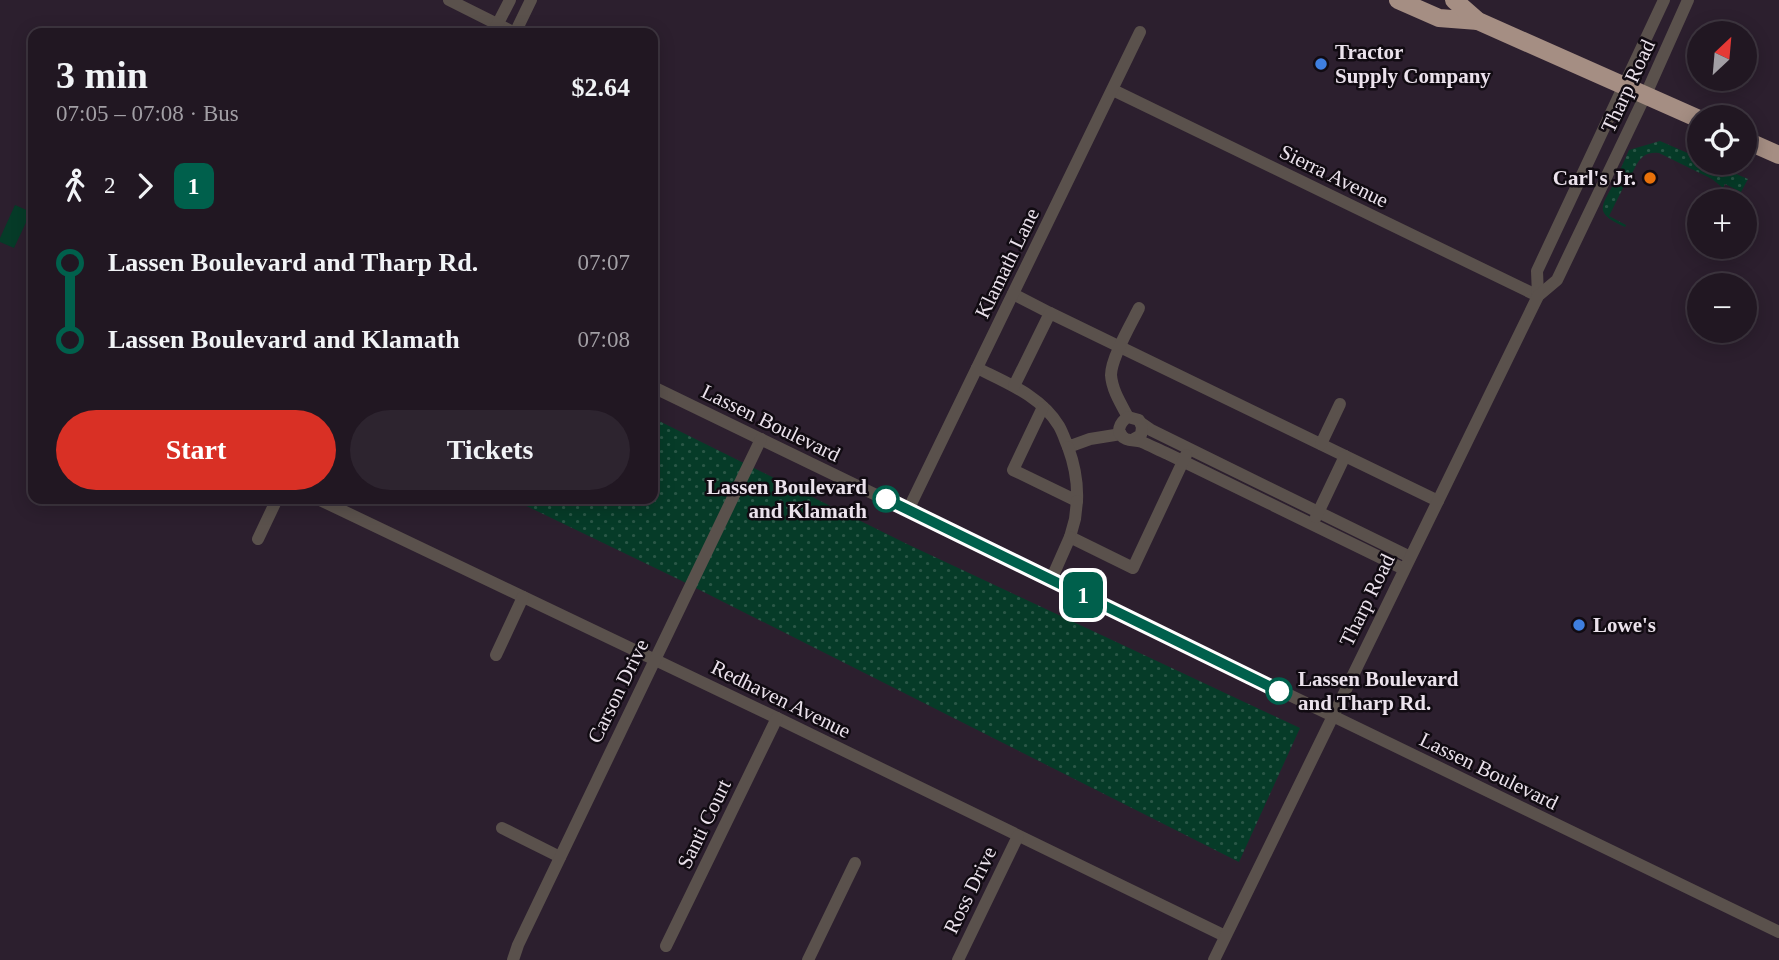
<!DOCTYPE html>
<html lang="en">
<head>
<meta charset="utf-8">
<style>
	body { margin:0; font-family:"Times New Roman",serif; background:#2d242f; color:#f1f3f6; height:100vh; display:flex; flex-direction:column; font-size:26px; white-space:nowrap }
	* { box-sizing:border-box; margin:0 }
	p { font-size:23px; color:#a29fa5 }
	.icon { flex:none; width:38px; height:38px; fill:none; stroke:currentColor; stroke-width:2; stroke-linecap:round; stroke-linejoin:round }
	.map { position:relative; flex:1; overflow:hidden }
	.drawer { position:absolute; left:28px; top:28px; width:630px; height:476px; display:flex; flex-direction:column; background:#211722; border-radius:14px; box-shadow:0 4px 18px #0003,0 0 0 2px #3e3640 }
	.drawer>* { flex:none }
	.badge { padding:0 14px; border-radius:10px; font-size:24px; line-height:46px }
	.needle { width:46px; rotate:26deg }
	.controls { position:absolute; left:1687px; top:21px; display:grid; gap:14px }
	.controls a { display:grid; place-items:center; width:70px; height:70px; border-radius:50%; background:#211722; box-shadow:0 4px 18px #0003,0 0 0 2px #3e3640; font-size:35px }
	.map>.badge { position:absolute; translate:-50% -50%; box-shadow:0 0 0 4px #fff }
	.legs { display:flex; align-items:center; gap:10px; height:77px; padding:0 28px; font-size:23px }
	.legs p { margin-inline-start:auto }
	.head { display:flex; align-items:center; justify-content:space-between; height:119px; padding:0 28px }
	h1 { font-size:38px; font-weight:800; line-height:52px }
	.button { display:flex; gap:14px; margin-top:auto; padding:14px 28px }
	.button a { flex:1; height:80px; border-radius:42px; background:#d93025; color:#fff; font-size:28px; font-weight:800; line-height:80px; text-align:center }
	.button a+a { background:#2d242f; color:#f1f3f6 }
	ul { padding:0 28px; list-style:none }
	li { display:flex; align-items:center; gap:24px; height:77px; font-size:26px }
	li i { display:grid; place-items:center; width:10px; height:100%; margin:0 9px; background:currentColor }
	li i::after { content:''; width:18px; height:18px; margin:-9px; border:5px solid; border-radius:50%; background:#211722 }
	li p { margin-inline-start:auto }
	li:first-child i { background:linear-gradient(#0000 50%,currentColor 0) }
	li:last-child i { background:linear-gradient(currentColor 50%,#0000 0) }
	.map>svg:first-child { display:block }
	.grass { fill:url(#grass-dots) }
	.pitch { fill:#063b28 }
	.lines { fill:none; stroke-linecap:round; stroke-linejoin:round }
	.minor { stroke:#5a514c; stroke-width:12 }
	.highway { stroke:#a58e83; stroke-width:18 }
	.line-1-casing { stroke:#fff; stroke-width:16 }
	.line-1 { stroke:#00604c; stroke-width:10 }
	.shop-dot { fill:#3f7fe0; stroke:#110b12; stroke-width:2.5 }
	.food-dot { fill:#e8710a; stroke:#110b12; stroke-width:2.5 }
	.stop-1-dot { fill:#fff; stroke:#00604c; stroke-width:3.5 }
	.labels { text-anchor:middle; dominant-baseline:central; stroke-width:5; stroke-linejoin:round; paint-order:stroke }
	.poi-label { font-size:21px; font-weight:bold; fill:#ebe2ec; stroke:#110b12; text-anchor:start }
	.street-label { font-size:21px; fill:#ebe2ec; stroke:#110b12 }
	.stop-label { font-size:21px; font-weight:bold; fill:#ebe2ec; stroke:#110b12; text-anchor:end }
</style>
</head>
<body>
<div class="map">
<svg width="1779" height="960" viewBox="0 0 1779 960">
	<defs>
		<pattern id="grass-dots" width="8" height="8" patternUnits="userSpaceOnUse" patternTransform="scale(1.75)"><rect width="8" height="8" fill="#063b28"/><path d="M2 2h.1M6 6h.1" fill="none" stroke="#2a5747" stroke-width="1.8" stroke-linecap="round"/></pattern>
	</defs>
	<rect width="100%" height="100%" fill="#2c1f2e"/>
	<g class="grass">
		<path d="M1660 141 1699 158V163H1710L1748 179 1741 192 1725 184 1723 188 1712 179 1659 153C1639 150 1635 168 1628 183L1617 177 1629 150Z"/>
		<path d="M1616 179 1625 184 1609 216 1626 225 1625 227C1592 212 1602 207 1616 179Z"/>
		<polygon points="653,418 907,544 1300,728 1239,862 678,579 512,499 653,499"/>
	</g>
	<polygon class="pitch" points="15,205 31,212 14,248 0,242 0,238"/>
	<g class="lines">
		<g class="minor">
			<polyline points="449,0 515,33"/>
			<polyline points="493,33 510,0"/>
			<polyline points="515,33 531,0"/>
			<polyline points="1113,90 1538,296"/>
			<polyline points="1013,294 1050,313"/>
			<polyline points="1538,296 1537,271 1664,0"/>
			<path d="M977 368C1007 383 1041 396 1059 426 1063 433 1065 440 1068 447L1090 439 1121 434"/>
			<polyline points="1014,386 1050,313 1438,501"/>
			<polyline points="653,387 1779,932"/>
			<path d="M1043 407 1013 470 1077 501C1078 481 1075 466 1068 447"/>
			<path d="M1128 417C1121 404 1112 390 1111 375 1111 358 1131 324 1139 308"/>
			<polyline points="1141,423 1151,430 1410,557"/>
			<path d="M1134 439 1141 435 1142 427 1139 420 1128 417C1120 422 1114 433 1126 439 1131 441 1137 440 1142 442 1151 446 1159 450 1168 454L1404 569"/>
			<polyline points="1321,444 1340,404"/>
			<polyline points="318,499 777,718 1225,936"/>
			<polyline points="1077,501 1075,519 1070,537 1133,568 1186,455"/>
			<polyline points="908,510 1140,32"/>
			<polyline points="1316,517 1345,456"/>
			<polyline points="258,539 277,499"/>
			<polyline points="1051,580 1070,537"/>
			<polyline points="496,655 523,597"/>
			<polyline points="502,828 560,857"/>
			<polyline points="666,946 777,718"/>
			<polyline points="513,960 518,945 761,439"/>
			<polyline points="808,960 855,863"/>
			<polyline points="958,960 1018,836"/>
			<polyline points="1214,960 1538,296 1557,280 1646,94 1688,0"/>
		</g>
		<g class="highway">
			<polyline points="1398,0 1439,18 1478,21"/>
			<polyline points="1454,0 1478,21 1699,119"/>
			<polyline points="1745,140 1779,155"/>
		</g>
	</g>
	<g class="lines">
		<g class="line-1-casing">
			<polyline id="line-1" points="886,499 1279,691"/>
		</g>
		<use href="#line-1" class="line-1"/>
	</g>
	<g class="shop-dot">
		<circle cx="1321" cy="64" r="7"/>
		<circle cx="1579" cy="625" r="7"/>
	</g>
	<circle class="food-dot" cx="1650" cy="178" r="7"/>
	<g class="stop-1-dot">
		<circle cx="886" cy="499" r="12"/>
		<circle cx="1279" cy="691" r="12"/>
	</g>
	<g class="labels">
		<g class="poi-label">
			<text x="1335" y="52">Tractor<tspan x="1335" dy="24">Supply Company</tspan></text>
			<text x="1636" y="178" text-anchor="end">Carl's Jr.</text>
			<text x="1593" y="625">Lowe's</text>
		</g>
		<g class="street-label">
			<text transform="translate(1628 86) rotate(-65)">Tharp Road</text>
			<text transform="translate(1334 176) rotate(26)">Sierra Avenue</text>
			<text transform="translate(1007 263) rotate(-64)">Klamath Lane</text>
			<text transform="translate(771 423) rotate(26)">Lassen Boulevard</text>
			<text transform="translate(1367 600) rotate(-64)">Tharp Road</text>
			<text transform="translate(618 691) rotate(-64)">Carson Drive</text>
			<text transform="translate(781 699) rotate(26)">Redhaven Avenue</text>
			<text transform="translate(1489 771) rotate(26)">Lassen Boulevard</text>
			<text transform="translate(704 824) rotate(-64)">Santi Court</text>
			<text transform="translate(970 890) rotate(-64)">Ross Drive</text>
		</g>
		<g class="stop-label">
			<text x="867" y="487">Lassen Boulevard<tspan x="867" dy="24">and Klamath</tspan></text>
			<text x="1298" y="679" text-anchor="start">Lassen Boulevard<tspan x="1298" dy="24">and Tharp Rd.</tspan></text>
		</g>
	</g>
</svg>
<div class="controls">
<a><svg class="needle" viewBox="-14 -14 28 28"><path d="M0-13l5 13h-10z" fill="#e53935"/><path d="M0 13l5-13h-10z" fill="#a29fa5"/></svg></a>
<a><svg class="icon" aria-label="locate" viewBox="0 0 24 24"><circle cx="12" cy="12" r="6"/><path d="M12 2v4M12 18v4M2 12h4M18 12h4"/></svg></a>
<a>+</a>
<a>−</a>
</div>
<b class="badge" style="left:1083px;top:595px;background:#00604c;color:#fff">1</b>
<section class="drawer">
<div class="head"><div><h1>3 min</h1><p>07:05 – 07:08 · Bus</p></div><b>$2.64</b></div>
<div class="legs"><svg class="icon" aria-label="walk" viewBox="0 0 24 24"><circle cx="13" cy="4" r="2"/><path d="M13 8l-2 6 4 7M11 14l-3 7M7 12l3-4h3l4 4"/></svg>2<svg class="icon" aria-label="forward" viewBox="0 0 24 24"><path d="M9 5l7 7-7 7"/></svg><b class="badge" style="background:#00604c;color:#fff">1</b></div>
<ul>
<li><i style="color:#00604c"></i><b>Lassen Boulevard and Tharp Rd.</b><p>07:07</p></li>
<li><i style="color:#00604c"></i><b>Lassen Boulevard and Klamath</b><p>07:08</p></li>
</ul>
<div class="button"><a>Start</a><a>Tickets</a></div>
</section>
</div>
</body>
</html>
